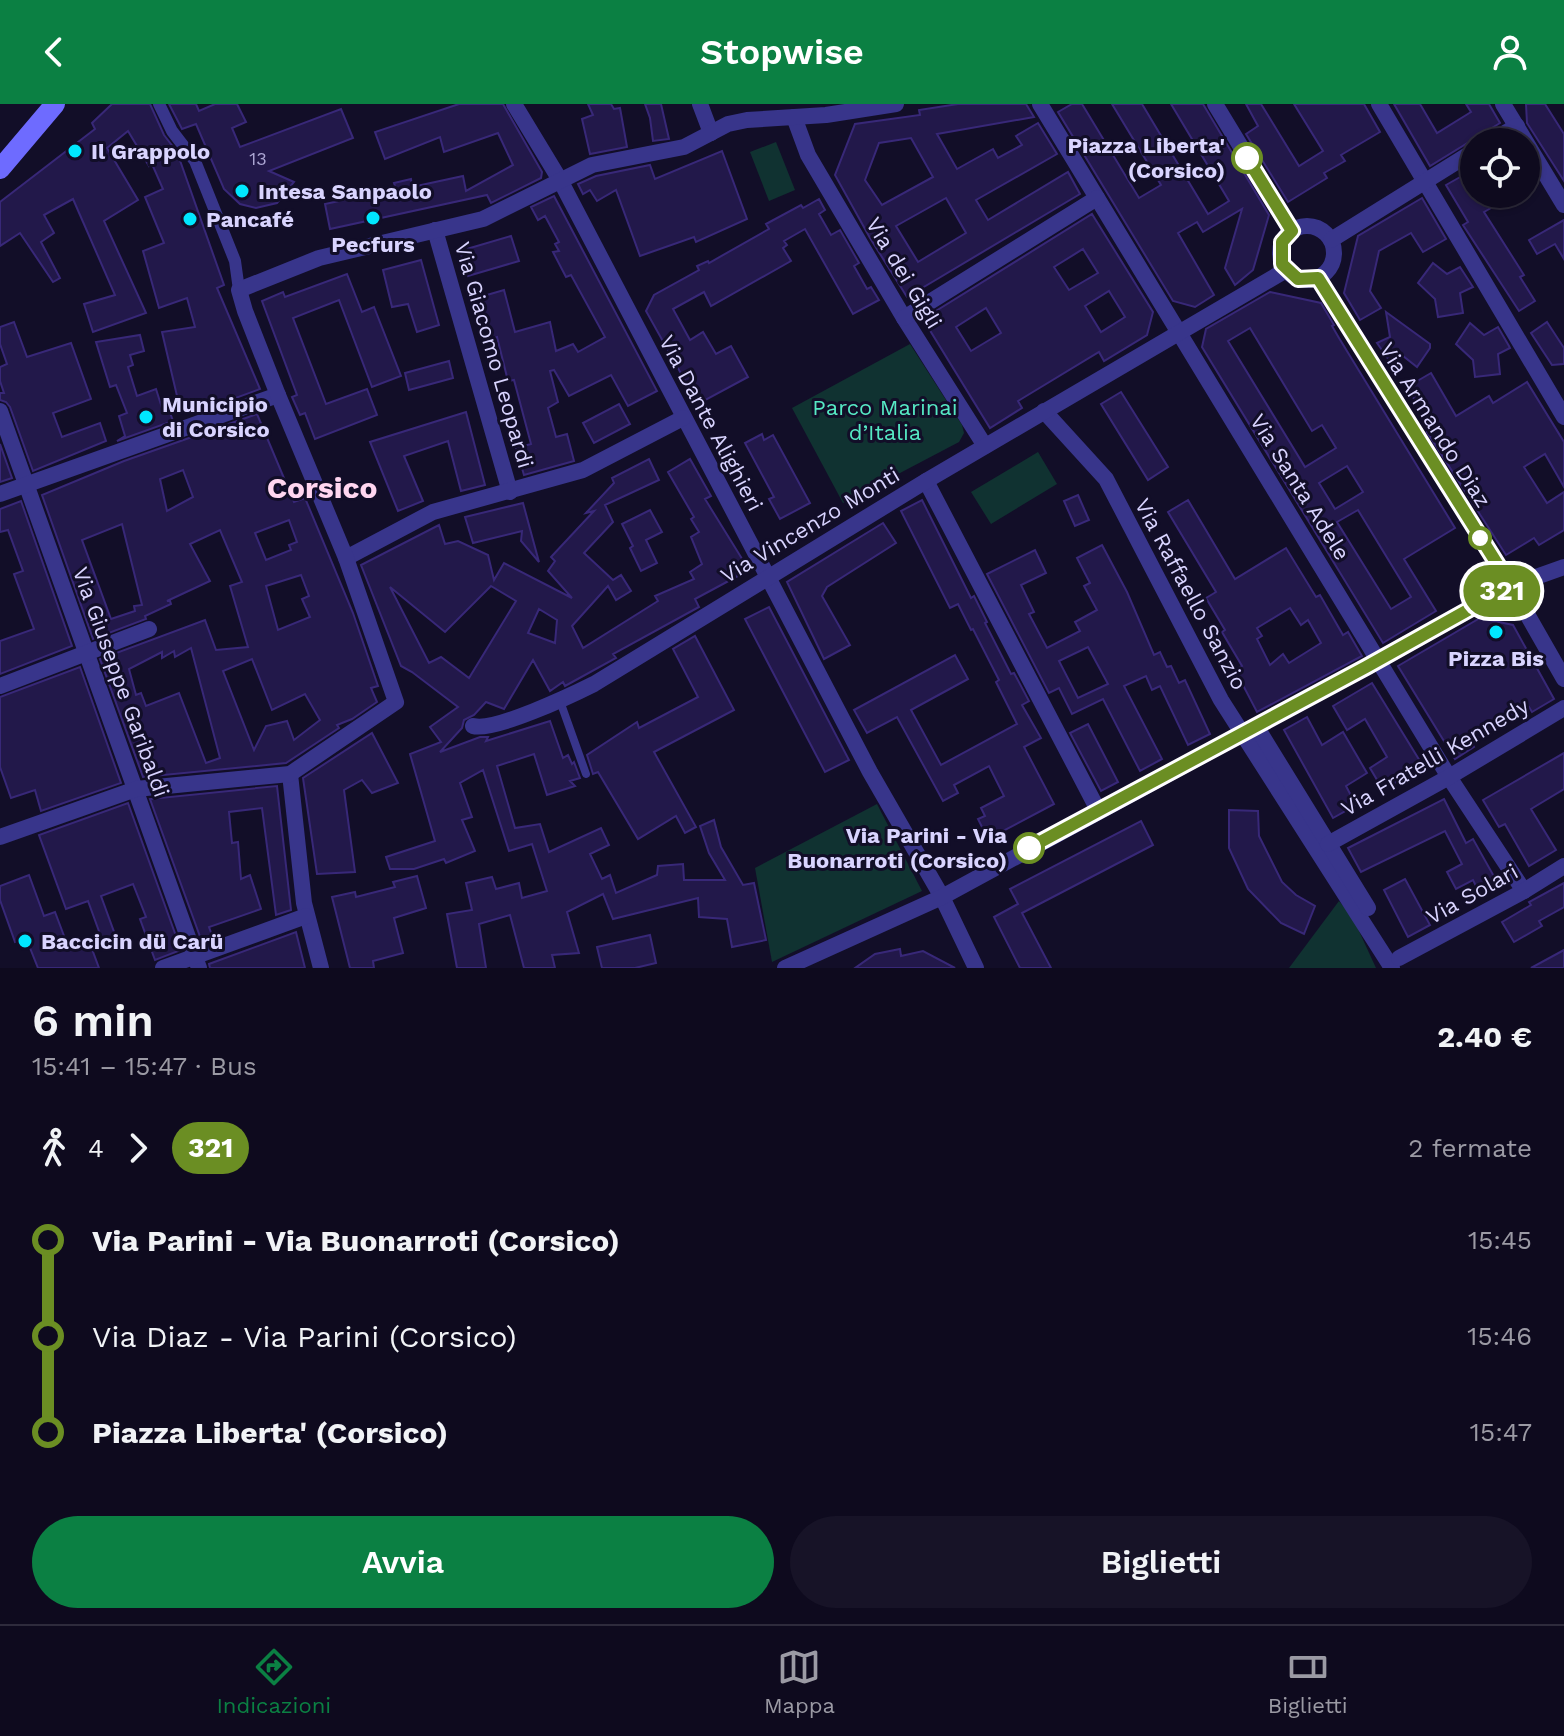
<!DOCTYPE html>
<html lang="it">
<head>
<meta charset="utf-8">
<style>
	body { margin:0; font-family:"Work Sans",sans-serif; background:#171327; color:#f1f3f6; height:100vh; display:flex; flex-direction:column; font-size:30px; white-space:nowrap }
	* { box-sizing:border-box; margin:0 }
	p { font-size:26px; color:#9b9aa4 }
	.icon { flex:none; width:44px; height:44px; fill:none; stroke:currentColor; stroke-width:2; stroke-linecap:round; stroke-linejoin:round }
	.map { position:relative; height:864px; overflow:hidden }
	.details { display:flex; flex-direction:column; background:#0e0a1e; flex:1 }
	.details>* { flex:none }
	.badge { padding:0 16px; border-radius:26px; font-size:28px; line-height:52px }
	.buttons { position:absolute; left:1460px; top:24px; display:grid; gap:16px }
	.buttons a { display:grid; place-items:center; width:80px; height:80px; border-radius:50%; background:#0e0a1e; box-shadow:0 2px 6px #0004,0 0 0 2px #2e2b3c; font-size:40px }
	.map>.badge { position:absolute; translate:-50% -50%; box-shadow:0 0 0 4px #fff }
	.legs { display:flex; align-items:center; gap:12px; height:88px; padding:0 32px; font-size:26px }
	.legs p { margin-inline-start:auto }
	.overview { display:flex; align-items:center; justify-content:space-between; height:136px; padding:0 32px }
	h1 { font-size:44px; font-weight:600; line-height:60px }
	.action { display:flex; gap:16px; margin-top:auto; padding:16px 32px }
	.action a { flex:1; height:92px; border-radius:48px; background:#0b8043; color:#fff; font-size:32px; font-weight:600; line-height:92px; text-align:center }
	.action a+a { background:#171327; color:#f1f3f6 }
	ul { padding:0 32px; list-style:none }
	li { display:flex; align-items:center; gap:28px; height:96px; font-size:30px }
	li i { display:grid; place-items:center; width:12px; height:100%; margin:0 10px; background:currentColor }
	li i::after { content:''; width:20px; height:20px; margin:-10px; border:6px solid; border-radius:50%; background:#0e0a1e }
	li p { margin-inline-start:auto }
	li:first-child i { background:linear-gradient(#0000 50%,currentColor 0) }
	li:last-child i { background:linear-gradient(currentColor 50%,#0000 0) }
	header { display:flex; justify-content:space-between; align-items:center; height:104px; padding:0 32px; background:#0b8043; color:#fff; font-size:36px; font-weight:600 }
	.menu { display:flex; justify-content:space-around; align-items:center; height:112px; border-top:2px solid #2e2b3c; background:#0e0a1e; font-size:22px; color:#9b9aa4 }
	.menu a { display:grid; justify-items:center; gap:4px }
	.menu .current { color:#0b8043 }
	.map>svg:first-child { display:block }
	.green { fill:#103231 }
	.building { fill:#22184a; stroke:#382878; stroke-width:2; fill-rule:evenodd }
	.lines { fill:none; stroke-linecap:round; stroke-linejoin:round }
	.service { stroke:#38358b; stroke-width:8 }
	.pedestrian { stroke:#38358b; stroke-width:12 }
	.minor { stroke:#38358b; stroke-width:16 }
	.secondary { stroke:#6e6bff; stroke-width:20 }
	.line-1-casing { stroke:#fff; stroke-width:18 }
	.line-1 { stroke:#6b8e23; stroke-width:12 }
	.poi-dot { fill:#00e7ff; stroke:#120e28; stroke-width:3 }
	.stop-1-dot { fill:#fff; stroke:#6b8e23; stroke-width:4 }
	.labels { text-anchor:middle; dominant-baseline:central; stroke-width:6; stroke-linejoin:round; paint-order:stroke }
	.number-label { font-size:18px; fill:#aba5d2 }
	.stop-label { font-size:22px; font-weight:bold; fill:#d9d4ff; stroke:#120e28; text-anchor:end }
	.poi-label { font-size:22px; font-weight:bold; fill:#d9d4ff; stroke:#120e28; text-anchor:start }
	.street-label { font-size:22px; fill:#d9d4ff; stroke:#120e28 }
	.park-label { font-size:22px; fill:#56e9c4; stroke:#120e28 }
	.district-label { font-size:30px; font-weight:bold; fill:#ffd6f0; stroke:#120e28 }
</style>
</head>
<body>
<header><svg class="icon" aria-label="back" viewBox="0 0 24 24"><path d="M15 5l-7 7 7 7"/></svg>Stopwise<svg class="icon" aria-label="person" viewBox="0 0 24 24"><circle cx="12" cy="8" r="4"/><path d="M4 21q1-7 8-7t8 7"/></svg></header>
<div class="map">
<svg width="1564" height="864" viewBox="0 0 1564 864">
	<rect width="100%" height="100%" fill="#120e28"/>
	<g class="green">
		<polygon points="776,38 795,86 769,97 750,48"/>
		<polygon points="910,240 962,321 964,329 959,338 843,399 792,304"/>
		<polygon points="1038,348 1057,380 991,420 971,388"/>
		<polygon points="877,700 922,787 772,858 755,764"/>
		<polygon points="1339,797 1353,814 1376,864 1289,864"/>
	</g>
	<g class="building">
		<polygon points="112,0 150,0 164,31 177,48 224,181 217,184 260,285 203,306 202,301 181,309 162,228 195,223 187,194 159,204 143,147 164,139 145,93 163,85 152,60 149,62 128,27 107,44 138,96 104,117 146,209 93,228 84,200 115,191 73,95 44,111 54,129 41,138 60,174 53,178 20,129 0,142 0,98 95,25 92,19"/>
		<polygon points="169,0 196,0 199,7 215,0 237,0 246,18 232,24 240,43 341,5 353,34 269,67 294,78 277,99 256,104 240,100 224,85 196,20 182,25"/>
		<polygon points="459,0 503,0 542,68 541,74 491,99 487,91 330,125 325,100 396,85 394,79 411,75 412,83 463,72 466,87 513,61 498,29 444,48 440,33 385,55 375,28"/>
		<polygon points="588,0 611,0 614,5 620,4 627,43 590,50 582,15 593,11"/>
		<polygon points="645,0 661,0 669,35 653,37 650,14"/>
		<path d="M958 0H1026L1034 13 937 30 957 65 993 45 998 54 1022 41 1016 32 1038 19 1057 50 976 96 988 116 1068 68 1080 90 907 193 870 134 835 71 855 20 920 11 919 6ZM911 34 933 73 882 101 865 76 879 39ZM946 94 966 129 918 158 896 122Z"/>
		<polygon points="1072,0 1082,0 1139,94 1161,81 1112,0 1142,0 1208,110 1229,97 1171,0 1203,0 1269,111 1253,166 1235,181 1225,164 1242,105 1203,128 1197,118 1178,129 1214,191 1195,203 1173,197 1058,8"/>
		<polygon points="1246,0 1261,0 1299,62 1323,47 1294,0 1364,0 1380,28 1341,51 1345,57 1324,69 1327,74 1288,98 1246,30 1258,22"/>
		<polygon points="1394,0 1420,0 1437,29 1471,8 1466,0 1489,0 1500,19 1430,62"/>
		<polygon points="1526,0 1545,0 1564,30 1564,77 1527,19"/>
		<polygon points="722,47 747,115 696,138 694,133 640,152 616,86 597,97 590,86 583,90 578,80 596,72 650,61 655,75"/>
		<polygon points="1469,68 1474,77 1474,90 1482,90 1491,104 1484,108 1524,171 1520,173 1535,197 1519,207 1463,121 1468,118 1446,81"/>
		<polygon points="554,92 657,287 628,302 611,271 569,292 554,266 550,267 558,298 548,304 556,333 567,330 574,357 524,371 516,344 531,340 514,276 508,277 497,233 491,235 480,193 504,186 515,228 550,218 556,247 573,240 578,248 605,233 571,171 566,173 553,148 559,147 555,140 559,138 545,112 538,116 531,103"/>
		<polygon points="1422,94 1446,135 1423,148 1411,129 1379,147 1370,187 1381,204 1360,216 1344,189 1358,132"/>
		<polygon points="819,95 825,106 819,110 831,131 840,126 859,159 854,162 867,185 871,183 879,196 853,210 805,125 784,137 787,141 783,144 791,157 711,202 704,188 673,205 690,236 703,228 716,250 731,242 748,273 698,300 646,207 654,191 699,166 697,162 708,157 709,159 769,125 766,120 801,101 803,104"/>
		<path d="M1092 110 1153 208 1147 231 1104 257 1099 248 1018 297 1022 304 990 324 923 215ZM1083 145 1098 169 1069 186 1054 163ZM1109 187 1125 213 1101 228 1085 202ZM986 204 1001 229 971 247 956 223Z"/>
		<polygon points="1564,116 1564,155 1555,140 1537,150 1529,136"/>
		<polygon points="511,132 519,157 468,172 460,147"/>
		<polygon points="421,156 439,221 417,228 408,200 392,203 383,166"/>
		<polygon points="1433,159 1447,170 1460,163 1473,183 1460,189 1463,209 1438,213 1435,195 1418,179"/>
		<polygon points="347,170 362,208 374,203 401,272 372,283 339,196 293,214 326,300 367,285 377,311 315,335 305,309 300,311 292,293 297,291 262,197 283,188 285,193"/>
		<path d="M1270 188 1321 199 1334 221 1332 222 1339 234 1455 424 1404 455 1436 507 1383 539 1202 243 1206 225ZM1250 224 1312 327 1322 321 1336 344 1305 363 1228 237ZM1347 362 1363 388 1335 405 1319 379ZM1358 406 1411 493 1391 505 1337 418Z"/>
		<polygon points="1386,208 1430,240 1430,244 1417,263 1403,252 1391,259 1377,239 1390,233"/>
		<polygon points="14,218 27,253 71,239 91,295 53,309 62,333 100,319 106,337 33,367 10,303 6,298 0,296 0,289 4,289 0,277 0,263 7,260 0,240 0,223"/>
		<polygon points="1547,218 1564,244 1564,260 1552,261 1531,229"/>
		<polygon points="1470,219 1484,231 1498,223 1509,242 1510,244 1498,250 1500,270 1475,273 1473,256 1456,240"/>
		<polygon points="140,231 144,247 130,251 133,261 128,263 137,292 156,285 163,307 169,306 173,317 117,337 125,332 119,312 127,309 116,281 110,283 96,238"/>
		<polygon points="449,257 453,274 409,286 405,269"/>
		<polygon points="1431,269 1456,312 1489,292 1493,299 1527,278 1564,338 1564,383 1545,350 1524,363 1547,399 1564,388 1564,426 1539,441 1534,434 1506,451 1427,328 1432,325 1407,283"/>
		<polygon points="1121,288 1168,363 1148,376 1101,300"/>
		<polygon points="619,300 630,320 594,339 583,319"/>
		<polygon points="466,308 485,381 461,387 448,337 404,352 423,397 398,407 370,338"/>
		<path d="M257 310 294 398 305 394 353 509 378 582 371 584 377 598 352 615 337 621 339 624 286 659 143 673 100 555 205 516 216 546 248 543 230 482 242 478 220 426 190 440 210 477 167 497H170L171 500 145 512 146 515 93 535 42 391 124 357ZM183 366 193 393 167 407 160 375ZM289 416 297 438 289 441 291 446 266 456 255 429ZM122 420 142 501 134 502 135 507 111 515 82 436ZM301 471 309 492 302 495 310 513 278 526 266 482ZM191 544 220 654 206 659 179 589 146 602 141 589 136 591 129 565 162 548V554L174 547 175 553ZM252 555 272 606 305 590 320 616 294 636 287 617 266 622 254 646 223 567Z"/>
		<polygon points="762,330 764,336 773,331 810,399 780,415 769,395 774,393 745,339"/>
		<polygon points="0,340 12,374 0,378"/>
		<path d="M649 355 659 376 605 401 613 418 584 449 613 476 621 471 631 487 616 496 608 482 572 522 583 544 658 497 655 492 694 475 690 468 702 460 691 433 699 428 691 415 694 413 668 368 690 355 711 392 705 395 749 466 695 495 699 503 613 550 616 554 565 582 563 578 550 587 533 556 504 605 486 598 474 611 464 616 462 624 440 648 480 633H488L486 637 550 617 563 654 568 651 572 660 574 658 580 674 570 677 575 682 547 691 534 650 497 662 515 724 540 720 549 748 601 724 609 741 590 750 602 775 610 771 616 789 657 771 658 762 683 760 684 776H725L709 749 700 722 714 716 721 743 743 781 754 779 766 836 732 843 727 815 699 813 698 794 613 815 603 790 567 808 579 849 552 851 555 864H524L510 811 479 820 486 864H457L447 810 472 806 466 779 492 773 496 785 519 779 522 794 547 787 532 740 509 747 483 666 460 679 472 713 462 716 475 747 446 759 444 755 414 765H390L386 753 435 737 410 650 441 638 430 623 458 603 412 568 401 562 361 461 439 421 445 440 458 437 488 451 494 476 504 459 572 494 548 467 555 457 551 453 594 407 586 409 614 379 612 374ZM491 482 516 497 469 574 441 553 429 559 390 483 445 528ZM539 505 557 516 555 539 528 529Z"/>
		<polygon points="1078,391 1089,416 1075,422 1064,397"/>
		<polygon points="922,396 971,494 974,492 987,518 985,519 1011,570 1014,569 1029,597 1022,601 1041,634 1024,643 1054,700 988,735 978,715 985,712 981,704 1004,692 989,662 954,681 958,689 943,697 897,613 867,629 854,606 955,551 968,575 911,606 941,661 1017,620 996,578 999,576 973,525 971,526 958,500 950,504 901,407"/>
		<path d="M1188 396 1235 475 1286 444 1316 493 1320 491 1343 531 1348 528 1362 552 1257 608 1235 566 1242 562 1222 528 1225 526 1206 494 1216 488 1168 408ZM1290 504 1301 521 1308 516 1321 539 1289 559 1283 550 1270 561 1257 535 1262 532 1257 524Z"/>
		<polygon points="21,397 72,542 0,570 0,537 34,525 14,470 23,467 8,426 0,428 0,405"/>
		<polygon points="523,399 539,458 521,437 522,427 473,439 465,413"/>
		<polygon points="650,406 662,428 646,436 657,459 641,467 630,444 633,442 622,420"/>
		<polygon points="883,419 896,439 827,483 822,492 850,541 824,555 787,478"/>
		<path d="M1102 441 1127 488 1154 551 1160 548 1167 563 1171 562 1179 579 1185 576 1210 630 1188 641 1160 582 1152 586 1146 572 1124 582 1162 655 1140 667 1103 595 1072 610 1059 584 1049 589 987 470 1035 446 1046 469 1021 481 1034 508 1029 510 1047 544 1080 527 1075 518 1097 506 1084 482 1090 479 1077 454ZM1088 543 1108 580 1078 594 1059 557Z"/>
		<polygon points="769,503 849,656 825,668 745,515"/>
		<polygon points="1480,514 1513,521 1554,595 1532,608 1529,603 1471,638 1474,643 1455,655 1398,562"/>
		<polygon points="695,532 734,606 654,648 696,723 685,729 676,712 638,735 598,668 593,670 587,651 637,618 639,624 698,593 673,545"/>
		<polygon points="80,563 121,679 41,707 35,686 11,694 0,663 0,593"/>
		<polygon points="1372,579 1423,662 1383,686 1370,664 1387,653 1365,615 1347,626 1333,602"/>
		<polygon points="1307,613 1322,641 1343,628 1367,669 1346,682 1356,701 1333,714 1284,626"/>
		<polygon points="1088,620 1118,678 1101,687 1070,629"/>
		<polygon points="372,629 398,679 372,689 362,676 344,686 355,768 317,770 303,674"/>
		<polygon points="1564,649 1564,685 1531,705 1556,746 1529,762 1505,720 1499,723 1483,696"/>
		<polygon points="277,682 291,806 276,811 262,704 229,708 232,739 238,738 241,775 250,771 261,805 209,823 213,834 202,838 150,695"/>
		<polygon points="1444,695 1466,739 1473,735 1496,776 1478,786 1473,776 1456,785 1447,768 1462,760 1445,727 1361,768 1348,744"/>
		<polygon points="128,699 181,846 155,856 140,815 146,813 133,780 101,792 117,836 104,841 88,797 66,805 39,731"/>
		<polygon points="1229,706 1258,707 1259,732 1282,778 1296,791 1315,802 1304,830 1281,819 1248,785 1229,744"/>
		<polygon points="1141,717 1153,741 1022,809 1051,864 1020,864 994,813 1018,800 1010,785"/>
		<polygon points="29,771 44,812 55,808 69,845 89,837 99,864 38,864 26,834 15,838 0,796 0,782"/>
		<polygon points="417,772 426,804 394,814 403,849 373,857 374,864 350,864 332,793 355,788 356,793 395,783 393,778"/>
		<polygon points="1405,775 1430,821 1408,833 1384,786"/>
		<polygon points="1564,779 1564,803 1539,817 1542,822 1514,838 1502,818 1531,801 1529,798"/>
		<polygon points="296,828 305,864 210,864 209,860"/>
		<polygon points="650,831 656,859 635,864 602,864 597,843"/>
		<polygon points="900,845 901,852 923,847 955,864 855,864 875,850"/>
		<polygon points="1564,846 1564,864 1531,864"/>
	</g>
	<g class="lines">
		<polyline class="service" points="560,597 586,670"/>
		<polyline class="pedestrian" points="159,0 172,27 195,57 235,157 239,186"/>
		<g class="minor">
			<polyline points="514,0 560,76 870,668 942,793 976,864"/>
			<polyline points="700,0 711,29"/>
			<polyline points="1040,0 1449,673 1524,787"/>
			<polyline points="1215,0 1292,127"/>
			<polyline points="1379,0 1564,313"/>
			<polyline points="1503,0 1564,101"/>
			<polyline points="794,13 808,51 904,214 985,342"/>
			<polyline points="1490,38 1517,22"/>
			<circle cx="1307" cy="149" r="27"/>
			<polyline points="435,126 510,388"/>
			<polyline points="1331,136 1474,47"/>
			<polyline points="1318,174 1511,482 1564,575"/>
			<polyline points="904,214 1097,94"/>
			<polyline points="0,307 199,864"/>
			<polyline points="1044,307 1106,375 1221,596 1392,864"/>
			<polyline points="926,377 1098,706"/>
			<polyline points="0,390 278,291"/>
			<polyline points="346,454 433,408 583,366 683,314"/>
			<polyline points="0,582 149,525"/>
			<path d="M473 622C494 628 572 591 594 580L926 377 1286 166"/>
			<polyline points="1256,622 1368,804"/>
			<polyline points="290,670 304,799 321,864"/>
			<polyline points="0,733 136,685 290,670 396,598 346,454 278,291 245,207 239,186 319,154 483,115 592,61 684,43 728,20 747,16 826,11 896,0"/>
			<polyline points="1328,740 1449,673 1564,604"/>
			<polyline points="1399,854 1524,787 1564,762"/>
			<polyline points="163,864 306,812"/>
			<polyline points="785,864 942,793 1380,555 1511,482 1564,463"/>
		</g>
		<polyline class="secondary" points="0,65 55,0"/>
	</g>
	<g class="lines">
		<g class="line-1-casing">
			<polyline id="line-1" points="1029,744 1366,563 1511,482 1318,174 1298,175 1282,160 1282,138 1292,127 1247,54"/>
		</g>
		<use href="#line-1" class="line-1"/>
	</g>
	<g class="poi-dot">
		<circle cx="75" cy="47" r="8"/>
		<circle cx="242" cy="87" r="8"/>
		<circle cx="373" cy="114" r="8"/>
		<circle cx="190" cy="115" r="8"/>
		<circle cx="146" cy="313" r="8"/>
		<circle cx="1496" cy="528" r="8"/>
		<circle cx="25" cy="837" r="8"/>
	</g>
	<g class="stop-1-dot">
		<circle cx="1247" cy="54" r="14"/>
		<circle cx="1480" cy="434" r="10"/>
		<circle cx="1029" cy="744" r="14"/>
	</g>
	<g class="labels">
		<g class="number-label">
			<text x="258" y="54">13</text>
		</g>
		<g class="stop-label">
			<text x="1225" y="41">Piazza Liberta'<tspan x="1225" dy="25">(Corsico)</tspan></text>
			<text x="1007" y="731">Via Parini - Via<tspan x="1007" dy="25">Buonarroti (Corsico)</tspan></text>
		</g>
		<g class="poi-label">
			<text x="91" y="47">Il Grappolo</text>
			<text x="258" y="87">Intesa Sanpaolo</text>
			<text x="206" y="115">Pancafé</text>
			<text x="373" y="140" text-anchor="middle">Pecfurs</text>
			<text x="162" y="300">Municipio<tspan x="162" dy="25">di Corsico</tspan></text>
			<text x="1496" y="554" text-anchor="middle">Pizza Bis</text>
			<text x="41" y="837">Baccicin dü Carü</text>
		</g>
		<g class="street-label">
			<text transform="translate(904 169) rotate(59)">Via dei Gigli</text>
			<text transform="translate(494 251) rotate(74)">Via Giacomo Leopardi</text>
			<text transform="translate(711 319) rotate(62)">Via Dante Alighieri</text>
			<text transform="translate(1435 321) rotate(58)">Via Armando Diaz</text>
			<text transform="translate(1300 383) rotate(58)">Via Santa Adele</text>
			<text transform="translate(810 421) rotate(-31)">Via Vincenzo Monti</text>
			<text transform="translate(1191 490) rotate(62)">Via Raffaello Sanzio</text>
			<text transform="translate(121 578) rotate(70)">Via Giuseppe Garibaldi</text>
			<text transform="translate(1435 653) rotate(-30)">Via Fratelli Kennedy</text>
			<text transform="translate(1472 790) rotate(-29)">Via Solari</text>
		</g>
		<g class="park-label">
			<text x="885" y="303">Parco Marinai<tspan x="885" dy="25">d’Italia</tspan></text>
		</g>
		<g class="district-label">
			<text x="322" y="383">Corsico</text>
		</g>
	</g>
</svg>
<div class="buttons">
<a><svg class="icon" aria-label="locate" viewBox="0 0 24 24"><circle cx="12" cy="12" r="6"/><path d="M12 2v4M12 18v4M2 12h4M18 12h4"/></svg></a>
</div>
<b class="badge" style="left:1502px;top:487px;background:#6b8e23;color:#fff">321</b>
</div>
<section class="details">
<div class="overview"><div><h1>6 min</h1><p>15:41 – 15:47 · Bus</p></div><b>2.40 €</b></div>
<div class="legs"><svg class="icon" aria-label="walk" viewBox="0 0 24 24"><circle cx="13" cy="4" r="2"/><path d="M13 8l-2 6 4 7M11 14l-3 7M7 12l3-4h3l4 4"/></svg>4<svg class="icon" aria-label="forward" viewBox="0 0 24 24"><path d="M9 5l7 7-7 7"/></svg><b class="badge" style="background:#6b8e23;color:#fff">321</b><p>2 fermate</p></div>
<ul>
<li><i style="color:#6b8e23"></i><b>Via Parini - Via Buonarroti (Corsico)</b><p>15:45</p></li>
<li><i style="color:#6b8e23"></i><span>Via Diaz - Via Parini (Corsico)</span><p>15:46</p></li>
<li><i style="color:#6b8e23"></i><b>Piazza Liberta' (Corsico)</b><p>15:47</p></li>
</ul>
<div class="action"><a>Avvia</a><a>Biglietti</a></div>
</section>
<nav class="menu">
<a class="current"><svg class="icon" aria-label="directions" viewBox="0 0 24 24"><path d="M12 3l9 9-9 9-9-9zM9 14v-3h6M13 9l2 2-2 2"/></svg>Indicazioni</a>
<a><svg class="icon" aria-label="map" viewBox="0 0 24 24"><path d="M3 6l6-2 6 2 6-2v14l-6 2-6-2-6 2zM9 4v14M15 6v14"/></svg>Mappa</a>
<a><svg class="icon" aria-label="tickets" viewBox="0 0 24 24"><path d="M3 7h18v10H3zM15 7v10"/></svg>Biglietti</a>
</nav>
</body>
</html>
